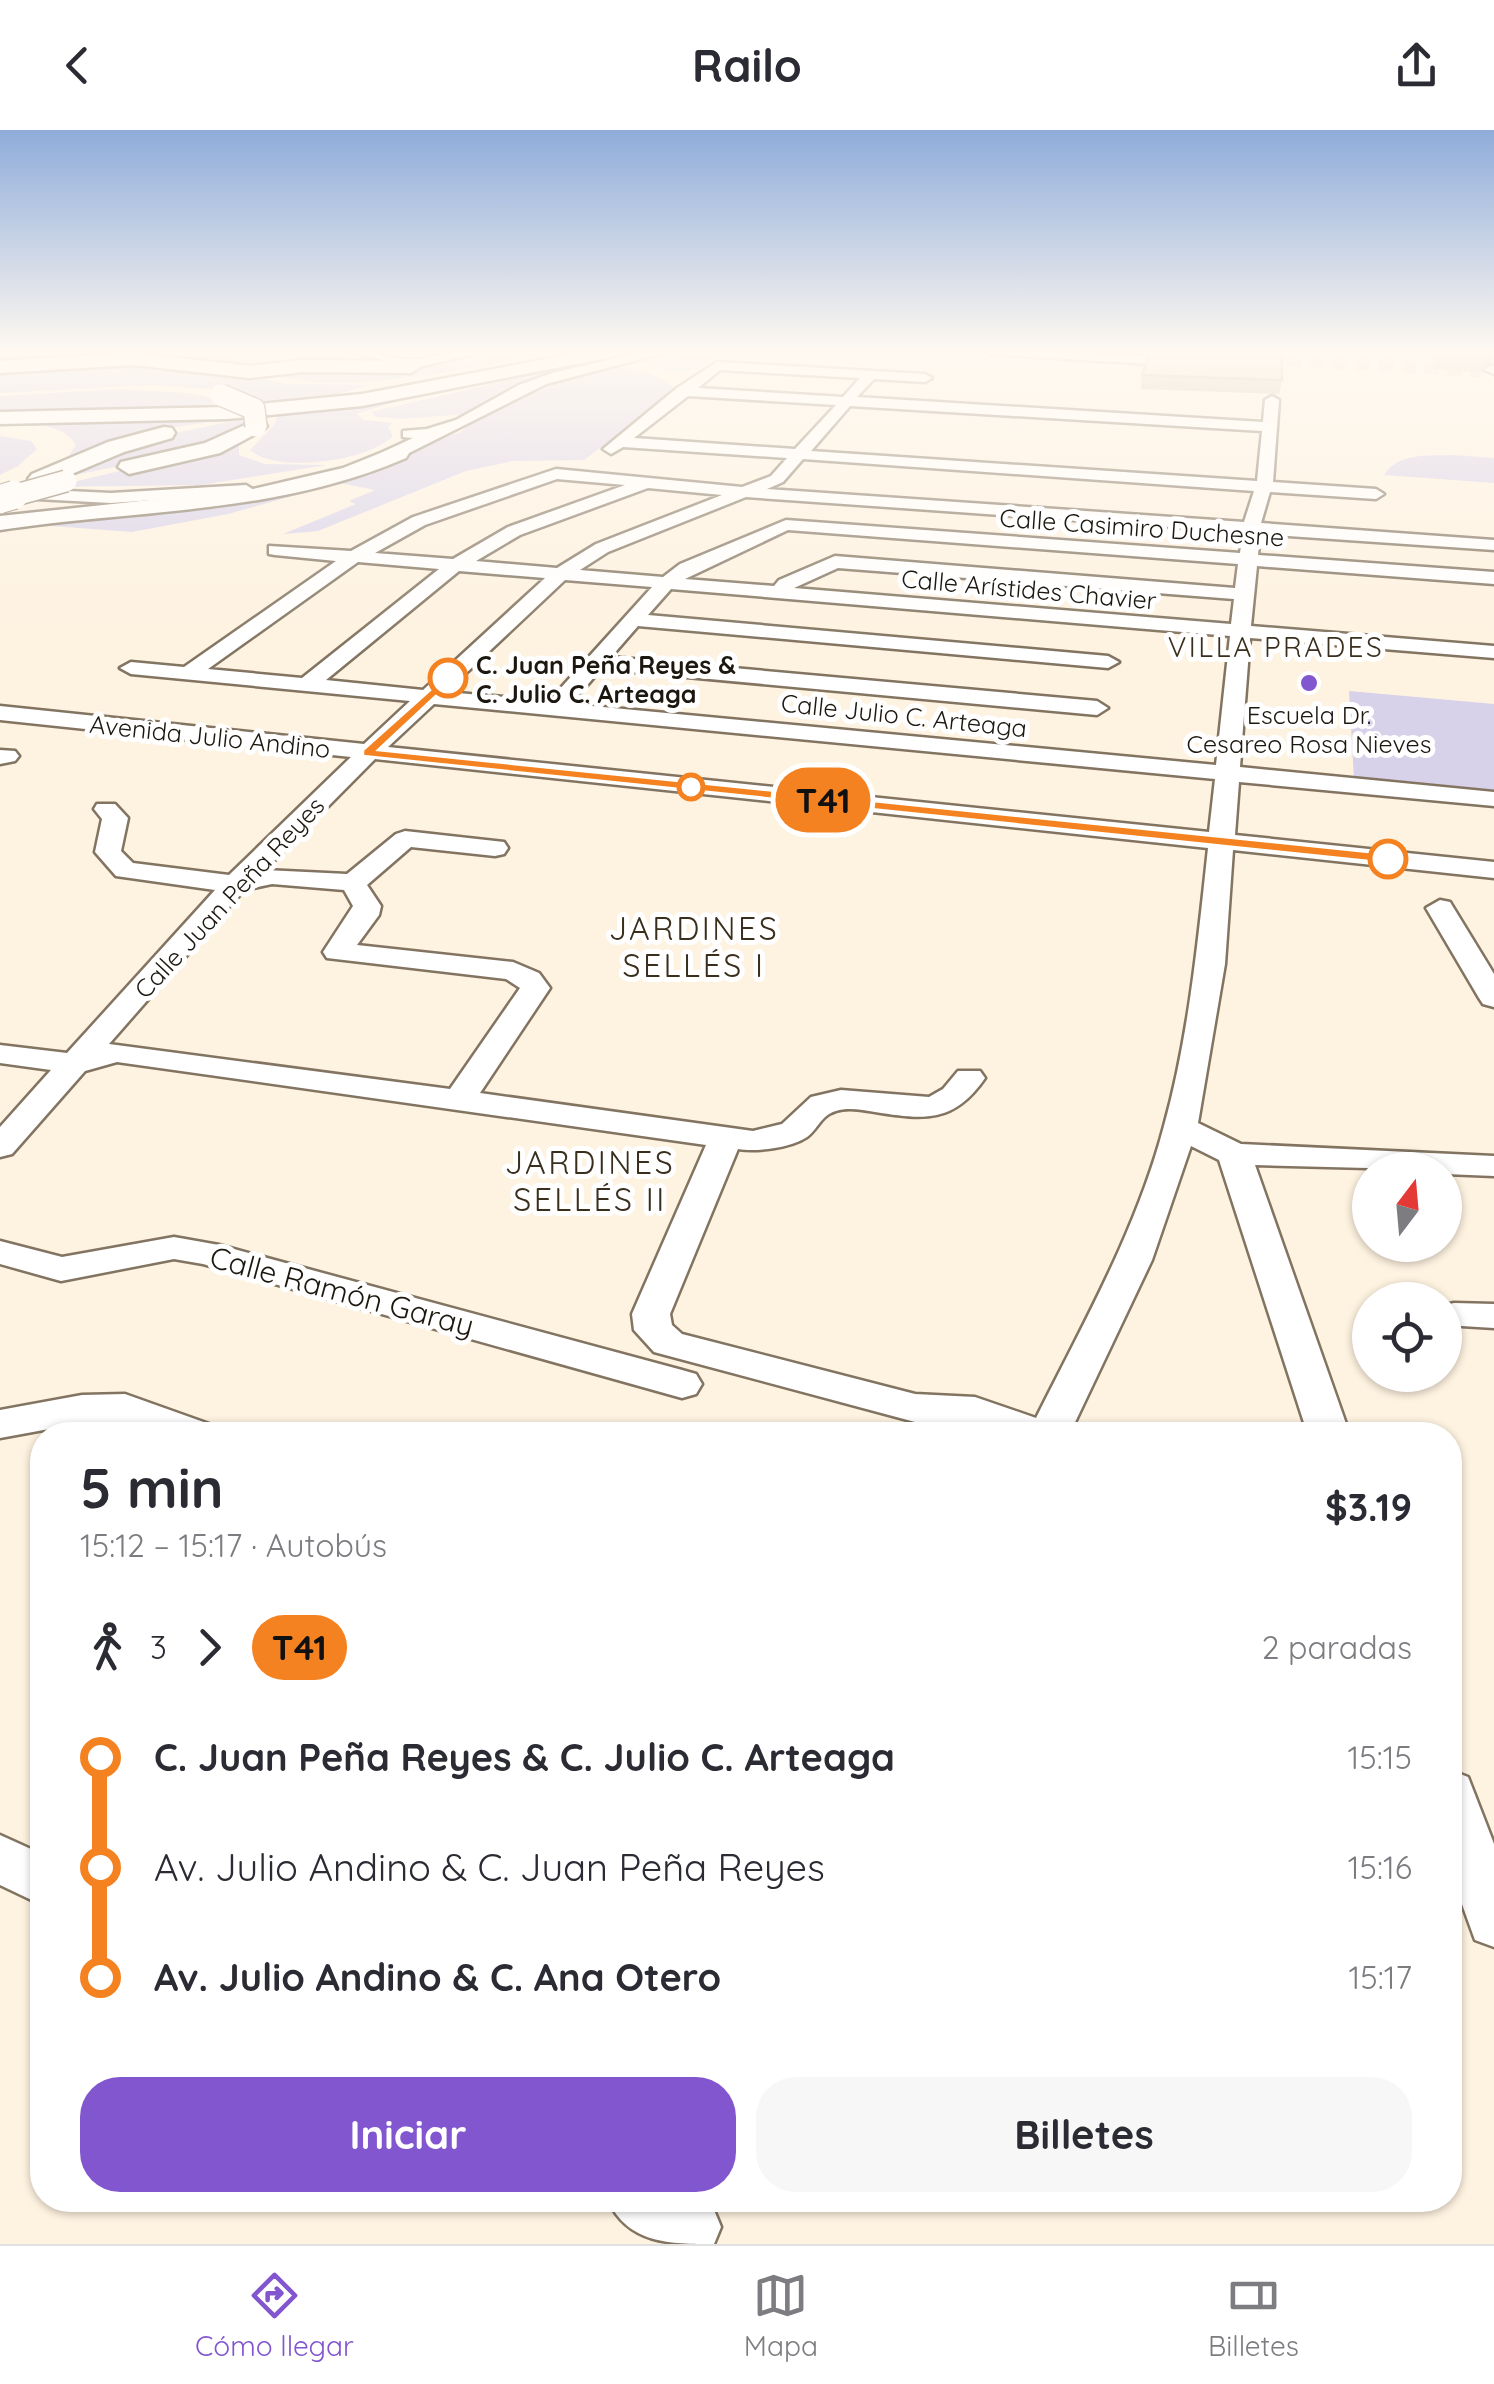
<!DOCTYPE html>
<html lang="es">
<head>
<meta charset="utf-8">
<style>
	body { margin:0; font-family:Quicksand,sans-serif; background:#f7f7f7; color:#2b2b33; height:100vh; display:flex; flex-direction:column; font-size:38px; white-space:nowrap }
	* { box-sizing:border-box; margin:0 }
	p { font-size:32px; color:#7c7c81 }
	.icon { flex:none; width:55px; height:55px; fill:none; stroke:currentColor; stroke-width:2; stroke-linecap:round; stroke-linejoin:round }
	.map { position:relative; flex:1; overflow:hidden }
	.side { position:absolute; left:30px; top:1292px; width:1432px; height:790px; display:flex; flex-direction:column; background:#fff; border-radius:40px; box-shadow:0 2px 8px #0004 }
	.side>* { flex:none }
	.badge { padding:0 20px; border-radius:32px; font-size:35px; line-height:65px }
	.needle { width:65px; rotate:16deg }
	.fabs { position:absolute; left:1352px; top:1022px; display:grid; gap:20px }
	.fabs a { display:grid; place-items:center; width:110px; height:110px; border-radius:50%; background:#fff; box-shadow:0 2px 8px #0004; font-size:50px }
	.map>.badge { position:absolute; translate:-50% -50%; box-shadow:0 0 0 5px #fff }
	.legs { display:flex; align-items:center; gap:15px; height:110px; padding:0 50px; font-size:32px }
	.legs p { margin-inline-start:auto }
	.overview { display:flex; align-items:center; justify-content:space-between; height:170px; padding:0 50px }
	h1 { font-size:55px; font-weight:800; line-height:75px }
	.primary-button { display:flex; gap:20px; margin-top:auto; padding:20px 50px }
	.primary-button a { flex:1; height:115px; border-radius:40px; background:#8256cf; color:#fff; font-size:40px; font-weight:800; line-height:115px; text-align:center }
	.primary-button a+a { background:#f7f7f7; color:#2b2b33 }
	ul { padding:0 50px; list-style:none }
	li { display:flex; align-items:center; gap:35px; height:110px; font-size:38px }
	li i { display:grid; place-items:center; width:15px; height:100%; margin:0 12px; background:currentColor }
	li i::after { content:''; width:25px; height:25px; margin:-12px; border:8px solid; border-radius:50%; background:#fff }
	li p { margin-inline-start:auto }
	li:first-child i { background:linear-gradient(#0000 50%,currentColor 0) }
	li:last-child i { background:linear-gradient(currentColor 50%,#0000 0) }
	header { display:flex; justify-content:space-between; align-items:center; height:130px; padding:0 50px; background:#fff; font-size:45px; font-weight:800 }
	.tab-bar { display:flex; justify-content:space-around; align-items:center; height:140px; border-top:2px solid #e1e1e2; background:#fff; font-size:28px; color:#7c7c81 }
	.tab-bar a { display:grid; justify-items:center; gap:5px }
	.tab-bar .active { color:#8256cf }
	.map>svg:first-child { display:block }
	.green { fill:#d7d1ea }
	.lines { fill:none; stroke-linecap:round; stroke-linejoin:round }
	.minor-tunnel { stroke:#dcd1c1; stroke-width:15; stroke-dasharray:15 8; stroke-linecap:butt }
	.minor-casing { stroke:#827461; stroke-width:5 }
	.highway-casing { stroke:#827461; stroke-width:5 }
	.minor { fill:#fff; fill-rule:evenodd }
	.highway { fill:#fff; fill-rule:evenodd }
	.highway-bridge-far1-casing { stroke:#827461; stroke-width:24; stroke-linecap:butt }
	.highway-bridge-casing { stroke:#827461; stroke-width:30; stroke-linecap:butt }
	.highway-bridge-far1 { stroke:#fff; stroke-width:21 }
	.highway-bridge { stroke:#fff; stroke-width:28 }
	.wall { fill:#c3b5a3 }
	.shaded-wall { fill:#9f9485 }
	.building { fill:#e3d3be; stroke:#9f9485; stroke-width:2.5 }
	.line-1 { fill:#f58220; stroke:#fff; stroke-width:2.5 }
	.stop-1-dot { fill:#fff; stroke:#f58220; stroke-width:5 }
	.poi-dot { fill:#8256cf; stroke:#fff; stroke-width:4 }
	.labels { text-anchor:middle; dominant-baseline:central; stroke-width:10; stroke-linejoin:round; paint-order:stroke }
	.far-street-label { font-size:25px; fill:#1c170f; stroke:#fff }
	.far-stop-label { font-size:25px; font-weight:bold; fill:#1c170f; stroke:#fff; text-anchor:start }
	.far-poi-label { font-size:25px; fill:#1c170f; stroke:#fff }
	.far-neighbourhood-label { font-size:28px; letter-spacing:2.5px; fill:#3a2e1d; stroke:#fff }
	.street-label { font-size:30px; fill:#1c170f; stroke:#fff }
	.neighbourhood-label { font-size:32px; letter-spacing:2.5px; fill:#3a2e1d; stroke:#fff }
</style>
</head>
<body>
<header><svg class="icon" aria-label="back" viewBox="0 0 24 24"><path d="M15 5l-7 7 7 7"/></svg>Railo<svg class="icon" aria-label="share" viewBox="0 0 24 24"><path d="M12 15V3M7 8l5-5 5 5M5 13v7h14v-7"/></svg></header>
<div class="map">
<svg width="1494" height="2114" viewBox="0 0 1494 2114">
	<rect width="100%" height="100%" fill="#fef2e0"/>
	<g class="green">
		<polygon points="82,220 397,236 264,240 158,226 0,235 0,221 8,220"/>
		<path d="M520 220H566C495 232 342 269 278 245L289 240 420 239Z"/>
		<polygon points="638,220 656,220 539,248 465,284 402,289 376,287 371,282"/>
		<path d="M684 220H727C695 243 678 251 642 231Z"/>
		<polygon points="176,233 288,254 371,255 336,264 264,271 225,260 153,255 0,263 0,240 33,235"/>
		<path d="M608 238C630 236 662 243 676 261L584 330 513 331 466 341 318 401 283 404 356 374 349 371 375 360 340 353 228 384 132 402 12 393 251 367 461 302 469 294 555 252Z"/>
		<polygon points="118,259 189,263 233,273 151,278 0,279 0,266"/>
		<path d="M411 267 356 284 364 290 393 293 388 297 393 306C368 331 278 344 250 320L274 295 278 285Z"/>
		<path d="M249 286 169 298 40 342 68 327 76 315C66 298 43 295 24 293Z"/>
		<polygon points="249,288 245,297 179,324 55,349 155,307"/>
		<polygon points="0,306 31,311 37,319 18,336 0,345"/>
		<polygon points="235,313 239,314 239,325 265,334 327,335 201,355 53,357"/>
		<path d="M1454 325 1494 328V353L1384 345C1399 322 1429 326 1454 325Z"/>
		<polygon points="1349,561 1494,574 1494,663 1354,649"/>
	</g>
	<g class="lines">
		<polyline class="minor-tunnel" points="1241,235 1291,229 1481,240"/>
		<g class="minor-casing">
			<g id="minor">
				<path d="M346 220C370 220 397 232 420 229 441 226 465 216 484 222L414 238Z"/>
				<polygon points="652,220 675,220 546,254 403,326 365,339 357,334 413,308 403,307 403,301 427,299 456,290 519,255 552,243"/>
				<polygon points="983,220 1150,226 1157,230 1150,234 989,224"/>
				<path d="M717 232 925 244 932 248 925 252 874 249 857 267 1263 292 1265 270 1272 266 1279 270 1273 352 1376 359 1384 364 1376 369 1270 362 1261 393 1494 410V420L1260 404 1258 425 1494 442V454L1257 436 1251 496 1494 516V528L1250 508 1240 637 1494 662V676L1239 652 1235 705 1494 732V748L1233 720 1225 834 1198 993 1241 1014 1494 1026V1046L1445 1044V1040L1255 1035 1350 1305H1308L1219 1030 1191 1016 1152 1130 1069 1305H999L960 1293 915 1292 654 1222 634 1200 632 1184 706 1015 117 932 85 941 12 1024 0 1027V997L51 940 0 933V915L67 923 215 760 116 746 95 722 102 689 94 679 97 674H115L128 688 121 721 133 733 229 745 351 627 0 590V576L364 614 410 571 131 544 120 538 131 532 184 537 336 431 275 425 269 424V416L351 421 413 387 556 339 742 357 771 346 787 328 623 317 611 324 603 319 677 258ZM720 240 860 248 843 267 698 258ZM688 266 836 275 795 319 634 308ZM850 276 1262 301 1257 351 811 321ZM803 329 1254 361 1244 392 767 359 783 352ZM557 349 625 355 508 397 453 429 375 423 425 395ZM648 358 722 365 596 414 557 438 476 431 520 405ZM746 367 1243 402 1240 423 786 390 680 434 663 447 580 440 608 422ZM788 400 1238 434 1235 458 835 426 779 450 774 456 685 449ZM358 432 439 439 302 548 208 539ZM838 438 1234 469 1231 494 794 458ZM459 441 545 448 423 560 326 550ZM565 450 652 457 549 571 446 562ZM671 459 1230 506 1216 635 571 574 601 539 1097 585 1108 578 1097 571 611 527 638 496 1108 538 1119 532 1108 526 648 485ZM434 574 1215 649 1209 702 388 617ZM375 629 1208 718C1198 810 1189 906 1164 996 1137 1099 1083 1194 1036 1288L975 1267 915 1264 682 1204 672 1195 670 1184 738 1019C756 1022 791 1018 807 1007 818 999 821 985 836 981 848 977 863 980 875 982 925 990 954 993 985 948L980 941H958L943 959 929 967 841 960 811 967 782 994 753 1001 480 963 550 858 539 843 513 832 357 815 379 785 381 776 367 755 411 717 495 726 504 724 508 718 504 712 405 701 396 704 347 744 265 740ZM272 754 344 760 353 776 323 822 327 828 506 849 520 858 450 959 109 914 244 760Z"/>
				<polygon points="1491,236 1494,236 1494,244 1484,240"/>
				<polygon points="246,355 254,360 252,363 111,373 0,367 3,358 111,363"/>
				<polygon points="0,620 15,621 19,626 15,631 0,634"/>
				<polygon points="1440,770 1450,772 1494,844 1494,877 1483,874 1479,868 1426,778"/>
				<polygon points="174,1107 219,1115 682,1240 696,1244 702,1254 696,1264 682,1268 203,1134 174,1129 61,1151 0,1134 0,1111 62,1127"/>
				<polygon points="1454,1173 1494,1174 1494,1198 1445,1195 1445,1175"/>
				<polygon points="125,1264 212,1295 218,1305 155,1305 122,1292 82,1293 0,1308 0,1280 82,1265"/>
				<polygon points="1450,1640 1468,1647 1494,1714 1494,1817 1475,1810 1450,1741"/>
				<polygon points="0,1705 42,1724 42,1775 0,1755"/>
				<path d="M608 2070H703L712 2075 721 2097 714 2114C670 2114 628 2114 608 2070Z"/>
			</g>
		</g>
		<g class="highway-casing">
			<g id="highway">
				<polygon points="594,220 631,220 622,225 362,276 227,289 0,294 0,282 227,277 362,264"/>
				<polygon points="133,223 250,236 303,230 411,231 420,237 411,243 303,242 250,248 133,235 0,243 0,231"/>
				<polygon points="256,290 263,292 267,296 263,300 220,323 129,344 118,337 121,332 205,313"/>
				<polygon points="164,297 172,298 175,303 172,308 124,322 48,354 32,354 28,349 32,344 108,312"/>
				<path d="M398 316 406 318 409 323 406 328C274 385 139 379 0 400V386L253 359 343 338Z"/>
			</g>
		</g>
		<use href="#minor" class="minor"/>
		<use href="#highway" class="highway"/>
		<g class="highway-bridge-far1-casing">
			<g id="highway-bridge-far1">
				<polyline points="221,265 254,279 256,296"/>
				<polyline points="5,368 66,351"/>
			</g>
		</g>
		<g class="highway-bridge-casing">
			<polyline id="highway-bridge" points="0,369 14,365"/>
		</g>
		<use href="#highway-bridge-far1" class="highway-bridge-far1"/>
		<use href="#highway-bridge" class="highway-bridge"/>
	</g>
	<g class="wall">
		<polygon points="1431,220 1494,220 1494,235 1491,232 1481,242 1434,239"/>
		<polygon points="1142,245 1282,250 1279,264 1141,259"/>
	</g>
	<polygon class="shaded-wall" points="1492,220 1494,220 1491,232 1481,242 1484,228"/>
	<g class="building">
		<polygon points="1159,220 1282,220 1282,250 1142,245 1149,224"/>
		<polygon points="1436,220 1492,220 1484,228 1437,225"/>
	</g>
	<linearGradient id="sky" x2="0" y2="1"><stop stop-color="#8facda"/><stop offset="0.43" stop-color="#fff9f1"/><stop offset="1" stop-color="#fff9f1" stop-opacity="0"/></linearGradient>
	<rect width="1494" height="516" fill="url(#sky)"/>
	<polygon class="line-1" points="448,544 453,550 378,620 1388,724 1395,729 1388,733 363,626 363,620"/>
	<g class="stop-1-dot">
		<circle cx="448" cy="548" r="18"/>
		<circle cx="691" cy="657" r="12"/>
		<circle cx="1388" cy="729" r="18"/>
	</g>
	<circle class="poi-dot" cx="1309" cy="553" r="10"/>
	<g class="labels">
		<g class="far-street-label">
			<text transform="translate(1142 397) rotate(4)">Calle Casimiro Duchesne</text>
			<text transform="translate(1029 459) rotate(5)">Calle Arístides Chavier</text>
			<text transform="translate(904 585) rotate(6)">Calle Julio C. Arteaga</text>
			<text transform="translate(210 606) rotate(6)">Avenida Julio Andino</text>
			<text transform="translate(229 767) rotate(-47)">Calle Juan Peña Reyes</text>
		</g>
		<g class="far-stop-label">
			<text x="476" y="534">C. Juan Peña Reyes &amp;<tspan x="476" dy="29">C. Julio C. Arteaga</tspan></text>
		</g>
		<g class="far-poi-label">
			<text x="1309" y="584">Escuela Dr.<tspan x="1309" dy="29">Cesareo Rosa Nieves</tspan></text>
		</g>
		<g class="far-neighbourhood-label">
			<text x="1276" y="516">VILLA PRADES</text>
		</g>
		<g class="street-label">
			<text transform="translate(342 1161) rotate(15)">Calle Ramón Garay</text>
		</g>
		<g class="neighbourhood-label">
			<text x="694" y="798">JARDINES<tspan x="694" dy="37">SELLÉS I</tspan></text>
			<text x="590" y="1032">JARDINES<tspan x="590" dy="37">SELLÉS II</tspan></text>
		</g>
	</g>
</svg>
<div class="fabs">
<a><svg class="needle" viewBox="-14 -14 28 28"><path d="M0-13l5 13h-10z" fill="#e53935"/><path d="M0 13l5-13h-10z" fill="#7c7c81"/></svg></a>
<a><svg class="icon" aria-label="locate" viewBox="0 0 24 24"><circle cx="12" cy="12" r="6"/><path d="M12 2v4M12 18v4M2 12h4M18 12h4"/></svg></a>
</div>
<b class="badge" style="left:823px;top:670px;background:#f58220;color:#111">T41</b>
<section class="side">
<div class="overview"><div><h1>5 min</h1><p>15:12 – 15:17 · Autobús</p></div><b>$3.19</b></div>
<div class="legs"><svg class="icon" aria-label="walk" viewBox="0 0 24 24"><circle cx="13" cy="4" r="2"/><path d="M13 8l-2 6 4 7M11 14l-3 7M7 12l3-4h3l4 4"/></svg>3<svg class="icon" aria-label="forward" viewBox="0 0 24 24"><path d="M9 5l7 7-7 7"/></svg><b class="badge" style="background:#f58220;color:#111">T41</b><p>2 paradas</p></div>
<ul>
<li><i style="color:#f58220"></i><b>C. Juan Peña Reyes &amp; C. Julio C. Arteaga</b><p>15:15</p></li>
<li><i style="color:#f58220"></i><span>Av. Julio Andino &amp; C. Juan Peña Reyes</span><p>15:16</p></li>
<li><i style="color:#f58220"></i><b>Av. Julio Andino &amp; C. Ana Otero</b><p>15:17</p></li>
</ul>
<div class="primary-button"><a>Iniciar</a><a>Billetes</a></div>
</section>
</div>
<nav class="tab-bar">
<a class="active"><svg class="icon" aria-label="directions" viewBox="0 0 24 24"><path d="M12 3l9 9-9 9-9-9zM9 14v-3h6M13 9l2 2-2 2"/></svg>Cómo llegar</a>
<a><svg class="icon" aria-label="map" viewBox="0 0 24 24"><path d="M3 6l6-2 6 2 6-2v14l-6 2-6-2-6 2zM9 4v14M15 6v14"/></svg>Mapa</a>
<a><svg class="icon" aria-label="tickets" viewBox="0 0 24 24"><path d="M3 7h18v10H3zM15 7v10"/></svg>Billetes</a>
</nav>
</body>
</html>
